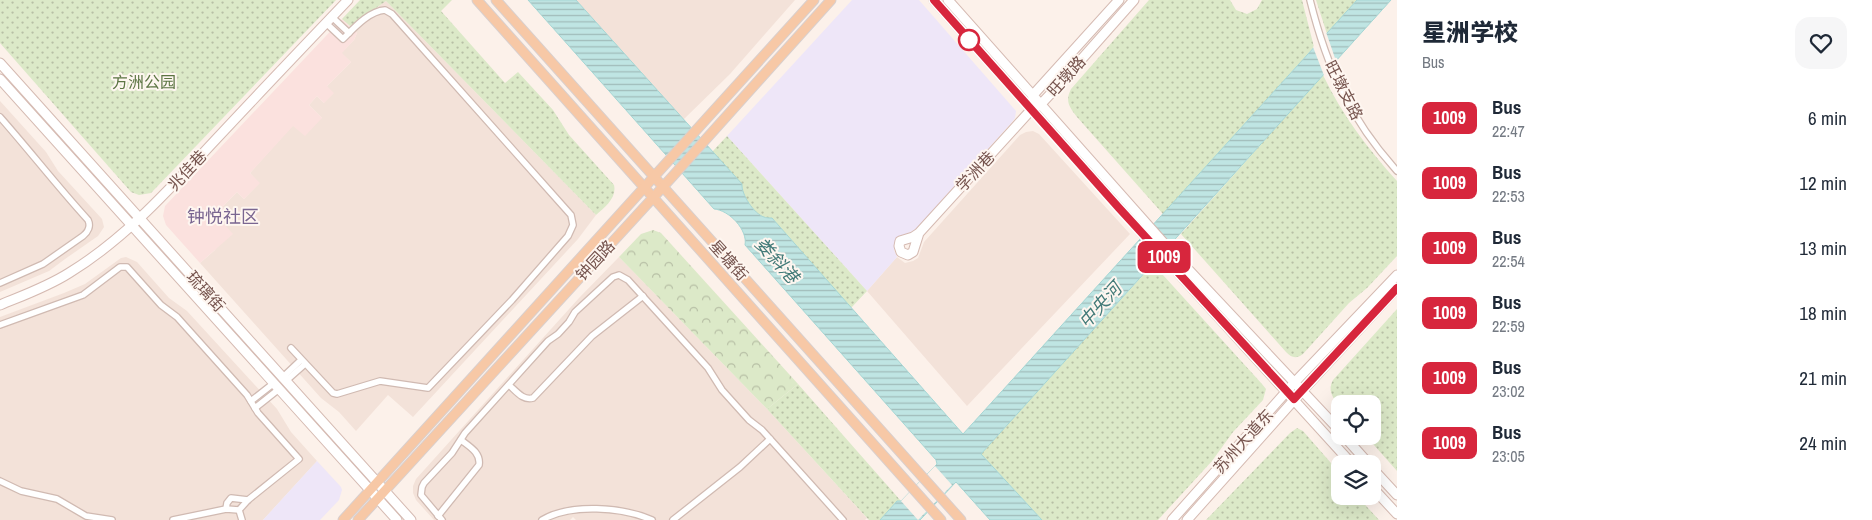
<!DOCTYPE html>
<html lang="en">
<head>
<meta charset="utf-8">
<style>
	body { margin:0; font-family:"Archivo Narrow","Noto Sans SC",sans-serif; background:#f6f6f7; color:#1f2937; height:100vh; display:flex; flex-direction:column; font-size:19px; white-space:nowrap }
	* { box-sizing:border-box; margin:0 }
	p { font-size:16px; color:#747a83 }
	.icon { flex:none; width:28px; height:28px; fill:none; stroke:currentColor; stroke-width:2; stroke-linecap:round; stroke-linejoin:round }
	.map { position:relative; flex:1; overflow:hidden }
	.drawer { display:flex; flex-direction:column; background:#fff; width:475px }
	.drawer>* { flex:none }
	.badge { padding:0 10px; border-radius:8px; font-size:18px; line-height:32px }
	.tools { position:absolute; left:1331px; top:395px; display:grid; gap:10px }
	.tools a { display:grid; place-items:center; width:50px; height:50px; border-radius:10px; background:#fff; box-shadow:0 5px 20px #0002; font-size:25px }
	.map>.badge { position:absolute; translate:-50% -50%; box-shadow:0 0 0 2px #fff }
	.round { display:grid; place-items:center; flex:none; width:52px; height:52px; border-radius:15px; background:#f6f6f7 }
	.overview { display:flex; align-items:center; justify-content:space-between; height:85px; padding:0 25px }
	h1 { font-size:24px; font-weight:800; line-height:38px }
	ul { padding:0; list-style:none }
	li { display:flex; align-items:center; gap:15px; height:65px; padding:0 25px }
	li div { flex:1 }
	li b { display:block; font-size:19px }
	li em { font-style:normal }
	li .badge { min-width:55px; font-weight:700; text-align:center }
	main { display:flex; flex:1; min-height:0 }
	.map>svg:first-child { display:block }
	.residential { fill:#f3e2d9 }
	.commercial { fill:#fbe1de }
	.education { fill:#eee6f8 }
	.green { fill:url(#green-dots) }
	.forest { fill:url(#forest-crowns) }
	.water { fill:url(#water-rules); stroke:#a5d6d4 }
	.pier { fill:#fcf1ea }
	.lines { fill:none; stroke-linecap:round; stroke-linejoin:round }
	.street-casing { stroke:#d0bab2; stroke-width:8 }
	.secondary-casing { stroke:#d5bab2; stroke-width:11 }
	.primary-casing { stroke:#d9cfcd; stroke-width:11 }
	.street { stroke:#fff; stroke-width:5.5 }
	.secondary { stroke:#fff; stroke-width:9 }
	.primary { stroke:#f7c8a6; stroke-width:9 }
	.line-casing { stroke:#fff; stroke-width:11 }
	.line { stroke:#d7263d; stroke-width:8 }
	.stop-dot { fill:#fff; stroke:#d7263d; stroke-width:2.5 }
	.labels { text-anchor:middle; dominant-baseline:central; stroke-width:4; stroke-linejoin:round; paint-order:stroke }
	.street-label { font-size:16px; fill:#76544e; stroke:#fef6f0 }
	.park-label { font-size:16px; fill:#5c7543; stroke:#fef6f0 }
	.neighbourhood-label { font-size:18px; fill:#7a6691; stroke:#fef6f0 }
	.water-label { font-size:18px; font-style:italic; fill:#427a78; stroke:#fef6f0 }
</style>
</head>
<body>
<main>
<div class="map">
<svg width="1397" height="520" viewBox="0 0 1397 520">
	<defs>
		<pattern id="green-dots" width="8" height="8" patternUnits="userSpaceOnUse" patternTransform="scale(1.25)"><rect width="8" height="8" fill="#dce9c8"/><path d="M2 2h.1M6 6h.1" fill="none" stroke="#b7bfa5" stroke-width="1.8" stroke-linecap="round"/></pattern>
		<pattern id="forest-crowns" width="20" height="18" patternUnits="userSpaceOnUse" patternTransform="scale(1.25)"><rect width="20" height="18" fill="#dce9c8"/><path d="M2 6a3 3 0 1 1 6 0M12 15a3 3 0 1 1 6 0" fill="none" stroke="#b7bfa5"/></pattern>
		<pattern id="water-rules" width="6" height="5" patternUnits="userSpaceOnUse" patternTransform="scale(1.25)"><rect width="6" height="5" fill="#bfe5e3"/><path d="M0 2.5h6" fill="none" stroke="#a0bcba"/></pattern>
	</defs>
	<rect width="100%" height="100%" fill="#fcf1ea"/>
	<g class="residential">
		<polygon points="576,0 795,0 730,74 683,120"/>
		<polygon points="386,1 596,215 578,239 413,417 388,395 356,431 339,412 321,398 200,263 215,250 224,224 223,206 237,192 244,199 259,183 250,173 293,125 322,118 309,105 317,96 324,103 327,86 351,62 341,53 354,40 357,33 350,26"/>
		<polygon points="0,101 46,152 58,171 102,219 104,227 98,236 65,259 49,271 0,292"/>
		<polygon points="1033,131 1039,134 1130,234 967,406 867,291 897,257 905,263 913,261 918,258 924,242 1020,135 1026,132"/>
		<polygon points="126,257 137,262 169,298 187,311 277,409 291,432 317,461 263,520 0,520 0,317 64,293 85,284 121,258"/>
		<polygon points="619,257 767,409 867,518 865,520 576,520 573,517 570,520 434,520 416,500 413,493 413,486 416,479 579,298"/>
	</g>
	<polygon class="commercial" points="342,19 357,33 354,40 342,53 351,62 327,86 334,93 324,103 317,96 309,105 322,118 305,136 293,126 250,173 260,183 244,199 237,192 223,206 224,224 233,234 200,263 166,225 163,216 165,206"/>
	<g class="education">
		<polygon points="852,0 919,0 1016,111 1015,118 1012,122 916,229 899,238 894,250 897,257 867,291 727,136"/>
		<polygon points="317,461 341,487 342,490 339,500 320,520 263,520"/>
	</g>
	<g class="green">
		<polygon points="0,0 336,0 151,193 139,195 131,192 0,43"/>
		<path d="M360 0H452L441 11 505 83 518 72 553 110 569 135 614 185C617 198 605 207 596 215L386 1 350 26 342 19Z"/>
		<path d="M1149 0H1230L1236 10 1247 14 1257 9 1262 0H1302L1314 47 1163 214 1077 117C1069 107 1065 101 1071 89Z"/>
		<polygon points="1316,0 1357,0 1327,34"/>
		<path d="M1323 75C1342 115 1368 149 1397 181V256L1367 288 1349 303 1303 354C1296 359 1292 358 1286 352L1181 234Z"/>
		<path d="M727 136 867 291 851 308 772 218C772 218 765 218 764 217 754 214 741 194 742 184L712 152Z"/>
		<polygon points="1153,264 1262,384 1266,389 1263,400 1233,432 1212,461 1158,520 1042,520 981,454"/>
		<path d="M1397 309V471L1366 436H1372V404H1340V407C1333 398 1327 390 1333 380Z"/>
		<polygon points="798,384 901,501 897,501 880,520 869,520 767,409"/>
		<polygon points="1297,428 1303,431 1331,463 1340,477 1340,496 1357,496 1379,520 1206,520 1290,433"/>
	</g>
	<polygon class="forest" points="653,230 661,233 798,384 767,409 619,257 641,234"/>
	<path class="water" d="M528 0H576L742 184C741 194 754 214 764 217 765 218 771 218 772 218L963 434 1357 0H1391L981 454 1042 520H990L956 482 920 520H880L897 501H901L937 464 936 460 745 245C748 230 729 210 714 209Z"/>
	<g class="pier">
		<polygon points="1326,32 1337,64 1325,78 1313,47"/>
		<polygon points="935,466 952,485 918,520 901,501"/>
	</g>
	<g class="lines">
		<g class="street-casing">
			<g id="street">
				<path d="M1310 0C1327 68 1350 119 1397 171"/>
				<polyline points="332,17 349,33"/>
				<path d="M0 117C30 151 57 186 88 220 91 226 88 232 83 236L43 264 0 283"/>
				<polyline points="0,325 83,295 120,267 127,267 161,305 177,317 247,395 258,413 299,459 248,500 239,510 226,509 173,520"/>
				<path d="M291 348 333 393 337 394 380 381 428 388 512 300 568 236 573 225 571 215 392 14 385 10C369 11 354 28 343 39L326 23"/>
				<polyline points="283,377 301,360"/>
				<polyline points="287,380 305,364"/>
				<path d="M509 385C516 391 523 401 533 398L592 336 643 296"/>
				<polyline points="251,401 274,383"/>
				<polyline points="255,408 279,389"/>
				<polyline points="0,481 21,491 57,499 86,516 112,520"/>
				<polyline points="226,509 227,503 231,498 248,500"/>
				<polyline points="239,510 242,520"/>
				<path d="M438 516 479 465C481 453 470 447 461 440"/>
				<polyline points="442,520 421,495 422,487 424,483 452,453 465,433 548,341 558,334 569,322 575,312 613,277 619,275 628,280 708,368 722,390 749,420 762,430 843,520"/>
				<path d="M542 520C571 503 622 507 652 520"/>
				<polyline points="673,520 740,467 770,439"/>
			</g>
		</g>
		<g class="secondary-casing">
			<g id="secondary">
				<polyline points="934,0 1143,234 1352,464"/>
				<polyline points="948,0 1169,249 1340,431"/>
				<polyline points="0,63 411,520"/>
				<polyline points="0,79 397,520"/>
				<polyline points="1033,100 1033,95 1119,0"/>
				<polyline points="919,233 913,252 908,255 901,252 899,246 900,241 913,237 919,233 1031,110 1041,104 1057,87 1134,0"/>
				<path d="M0 305C24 295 47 287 69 273 128 237 173 185 220 135 262 90 305 45 348 0"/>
				<polyline points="1344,436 1369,464"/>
				<polyline points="1372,468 1397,495"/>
				<polyline points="1372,487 1397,514"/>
				<polyline points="1172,520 1294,383 1397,275"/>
				<polyline points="1187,520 1302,391 1397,288"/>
			</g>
		</g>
		<g class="primary-casing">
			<g id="primary">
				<polyline points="477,0 941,520"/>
				<polyline points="496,0 961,520"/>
				<polyline points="343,520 814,0"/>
				<polyline points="358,520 672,177 831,0"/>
			</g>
		</g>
		<use href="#street" class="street"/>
		<use href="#secondary" class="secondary"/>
		<use href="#primary" class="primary"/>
	</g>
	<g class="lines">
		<g class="line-casing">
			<polyline id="line" points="934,0 1119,208 1294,399 1397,288"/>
		</g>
		<use href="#line" class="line"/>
	</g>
	<circle class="stop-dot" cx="969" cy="40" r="10"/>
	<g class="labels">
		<g class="street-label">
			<text transform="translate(1066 76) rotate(-48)">旺墩路</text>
			<text transform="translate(1344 90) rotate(63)">旺墩支路</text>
			<text transform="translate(187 170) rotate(-47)">兆佳巷</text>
			<text transform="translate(975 171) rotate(-47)">学洲巷</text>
			<text transform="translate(595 260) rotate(-47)">钟园路</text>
			<text transform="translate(729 260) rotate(48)">星塘街</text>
			<text transform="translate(206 291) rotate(48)">琉璃街</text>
			<text transform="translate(1243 441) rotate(-48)">苏州大道东</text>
		</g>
		<g class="park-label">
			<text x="144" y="82">方洲公园</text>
		</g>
		<g class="neighbourhood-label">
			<text x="223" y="216">钟悦社区</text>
		</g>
		<g class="water-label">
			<text transform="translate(777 260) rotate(48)">娄斜港</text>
			<text transform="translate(1100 305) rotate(-48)">中央河</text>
		</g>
	</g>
</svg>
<div class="tools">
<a><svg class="icon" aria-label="locate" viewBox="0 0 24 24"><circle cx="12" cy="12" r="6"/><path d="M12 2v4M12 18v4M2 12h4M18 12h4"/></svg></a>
<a><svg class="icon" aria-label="layers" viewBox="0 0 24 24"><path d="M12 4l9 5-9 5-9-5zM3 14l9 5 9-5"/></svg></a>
</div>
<b class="badge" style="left:1164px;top:257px;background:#d7263d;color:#fff">1009</b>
</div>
<section class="drawer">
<div class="overview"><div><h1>星洲学校</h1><p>Bus</p></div><a class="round"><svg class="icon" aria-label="heart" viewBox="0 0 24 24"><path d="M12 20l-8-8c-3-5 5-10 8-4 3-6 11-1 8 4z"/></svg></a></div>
<ul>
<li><span class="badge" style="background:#d7263d;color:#fff">1009</span><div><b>Bus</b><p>22:47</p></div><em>6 min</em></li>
<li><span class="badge" style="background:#d7263d;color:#fff">1009</span><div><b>Bus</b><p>22:53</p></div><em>12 min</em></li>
<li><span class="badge" style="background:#d7263d;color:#fff">1009</span><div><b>Bus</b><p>22:54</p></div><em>13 min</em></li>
<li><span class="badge" style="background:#d7263d;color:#fff">1009</span><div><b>Bus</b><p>22:59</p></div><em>18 min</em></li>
<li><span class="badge" style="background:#d7263d;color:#fff">1009</span><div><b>Bus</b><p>23:02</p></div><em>21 min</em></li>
<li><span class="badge" style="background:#d7263d;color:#fff">1009</span><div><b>Bus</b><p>23:05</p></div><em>24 min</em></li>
</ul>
</section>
</main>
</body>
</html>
